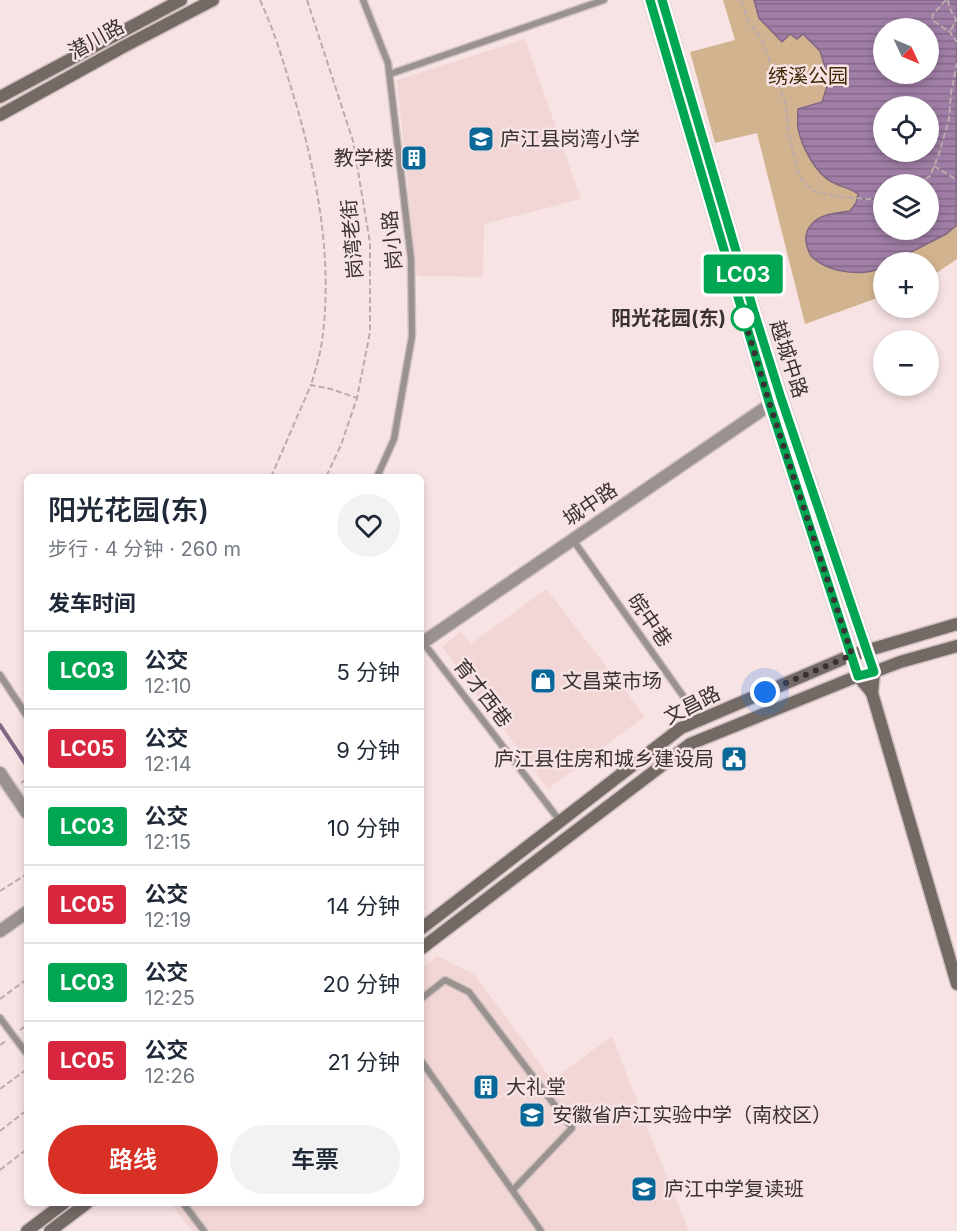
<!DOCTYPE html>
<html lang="zh">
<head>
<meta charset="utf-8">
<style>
	body { margin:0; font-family:Inter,"Noto Sans SC",sans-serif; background:#f2f2f3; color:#1f2937; height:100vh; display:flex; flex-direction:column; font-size:22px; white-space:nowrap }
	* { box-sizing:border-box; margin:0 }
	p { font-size:20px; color:#747a83 }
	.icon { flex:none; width:33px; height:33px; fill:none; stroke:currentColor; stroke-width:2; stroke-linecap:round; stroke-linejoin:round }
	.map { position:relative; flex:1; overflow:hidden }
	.drawer { position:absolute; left:24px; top:474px; width:400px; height:732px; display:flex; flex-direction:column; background:#fff; border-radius:9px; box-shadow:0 3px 9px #0003 }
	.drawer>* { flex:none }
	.badge { padding:0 12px; border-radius:4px; font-size:21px; line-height:39px }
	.needle { width:39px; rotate:134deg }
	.tools { position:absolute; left:873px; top:18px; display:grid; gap:12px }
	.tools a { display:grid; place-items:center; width:66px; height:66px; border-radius:50%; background:#fff; box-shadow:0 3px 9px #0003; font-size:30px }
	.you { position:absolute; width:30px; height:30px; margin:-15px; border:4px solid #fff; border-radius:50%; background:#1a73e8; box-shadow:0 0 0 9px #1a73e833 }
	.map>.badge { position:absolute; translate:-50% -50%; box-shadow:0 0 0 3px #fff }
	h2 { padding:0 24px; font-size:22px; line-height:54px }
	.round { display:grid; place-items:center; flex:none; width:63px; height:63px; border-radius:32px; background:#f2f2f3 }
	.headline { display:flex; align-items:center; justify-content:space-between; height:102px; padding:0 24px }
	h1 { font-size:28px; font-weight:600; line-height:45px }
	.cta { display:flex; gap:12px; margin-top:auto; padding:12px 24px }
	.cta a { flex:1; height:69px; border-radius:36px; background:#d93025; color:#fff; font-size:24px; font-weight:600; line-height:69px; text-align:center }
	.cta a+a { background:#f2f2f3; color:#1f2937 }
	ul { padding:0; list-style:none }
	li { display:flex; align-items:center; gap:18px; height:78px; padding:0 24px; border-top:2px solid #e0e1e3 }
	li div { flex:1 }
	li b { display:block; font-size:22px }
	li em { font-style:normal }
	li .badge { min-width:66px; font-weight:700; text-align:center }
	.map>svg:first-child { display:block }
	.built { fill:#f2d6d6 }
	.green { fill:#d2b38f; fill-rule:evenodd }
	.water { fill:url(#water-rules); stroke:#816783; stroke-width:1.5; fill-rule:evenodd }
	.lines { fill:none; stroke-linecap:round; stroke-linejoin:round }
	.stream { stroke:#816783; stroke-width:4 }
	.lane-casing { stroke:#d1c0c0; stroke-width:9 }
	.street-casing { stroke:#d1c0c0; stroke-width:15 }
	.secondary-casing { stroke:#d1c0c0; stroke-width:15 }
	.path { stroke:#bbabac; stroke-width:2; stroke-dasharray:6 3; stroke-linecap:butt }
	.lane { stroke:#99928f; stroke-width:6 }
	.street { stroke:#99928f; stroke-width:12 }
	.secondary { stroke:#736965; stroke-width:12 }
	.line-casing { stroke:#fff; stroke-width:14 }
	.line { stroke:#00a651; stroke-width:9 }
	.walk { stroke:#3a3232; stroke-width:6; stroke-dasharray:0 10.8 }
	.stop-dot { fill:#fff; stroke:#00a651; stroke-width:3 }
	.labels { text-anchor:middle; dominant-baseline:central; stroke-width:5; stroke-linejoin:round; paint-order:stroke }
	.street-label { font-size:20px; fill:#3a3232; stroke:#f7e3e4 }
	.park-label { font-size:20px; fill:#432a07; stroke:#f7e3e4 }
	.poi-label { font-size:20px; fill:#3a3232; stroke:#f7e3e4; text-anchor:start }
	.stop-label { font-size:20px; font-weight:bold; fill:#3a3232; stroke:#f7e3e4; text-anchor:end }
</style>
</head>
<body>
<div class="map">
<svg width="957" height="1231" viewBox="0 0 957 1231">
	<defs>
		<pattern id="water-rules" width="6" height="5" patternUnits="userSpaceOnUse" patternTransform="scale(1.5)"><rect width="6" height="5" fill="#a07ea6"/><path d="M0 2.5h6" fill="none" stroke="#836888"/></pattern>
	</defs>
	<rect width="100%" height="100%" fill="#f7e3e4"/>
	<g class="built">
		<polygon points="525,39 581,199 484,224 483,277 417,276 397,80"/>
		<polygon points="546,589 645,716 548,789 442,647 461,631 471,644"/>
		<polygon points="437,956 474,974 552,1080 612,1036 656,1150 689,1231 192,1231 170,1203 422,1203 422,968"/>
	</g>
	<path class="green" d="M723 0H957V259L929 278 928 262H884L883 296 805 324 757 133 715 143 690 52 735 40ZM884 28H928V74H884ZM884 106H928V152H884ZM884 184H928V230H884Z"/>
	<path class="water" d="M754 0H957L956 226 946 234 892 262H884L883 267C864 277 830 273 813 258 810 255 808 250 807 246 802 231 813 219 827 215 834 213 842 212 850 211L856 203 858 194C850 188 841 187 832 182 816 174 801 146 798 128 797 122 798 115 798 109L822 102 829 80 820 51 803 34 797 39 790 34 782 42 759 18ZM884 28H928V74H884ZM884 106H928V152H884ZM884 184H928V230H884Z"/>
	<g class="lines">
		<polyline class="stream" points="0,725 27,766"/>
		<g class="lane-casing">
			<g id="lane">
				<polyline points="363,0 388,63 411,259 412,336 394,439 377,477"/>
				<polyline points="390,74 604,0"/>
				<polyline points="573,540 700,720"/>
				<polyline points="422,641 560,821"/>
				<polyline points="0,675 27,716"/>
				<polyline points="422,998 445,980 469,992 572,1128 513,1190"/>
				<polyline points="0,1018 27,1054"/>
				<polyline points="422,1062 541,1231"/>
				<polyline points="183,1203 204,1231"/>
			</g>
		</g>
		<g class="street-casing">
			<g id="street">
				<polyline points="422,643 781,397"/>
				<polyline points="0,773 27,813"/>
				<polyline points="0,931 27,912"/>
			</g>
		</g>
		<g class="secondary-casing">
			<g id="secondary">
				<polyline points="650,0 770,405 858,676 872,693"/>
				<polyline points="662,0 754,312 781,397 874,672 872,693 957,984"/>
				<polyline points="0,97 181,0"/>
				<polyline points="0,115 123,47 213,0"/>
				<polyline points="422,928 681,728 852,655 957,624"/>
				<polyline points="422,948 690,744 858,676 874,672 900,662 957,646"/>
				<polyline points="27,1231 64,1203"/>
				<polyline points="50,1231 87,1203"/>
			</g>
		</g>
		<g class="path">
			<path d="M260 0C272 26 281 53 289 81 315 162 334 256 322 341 320 356 315 371 311 385"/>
			<polyline points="307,0 353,141 370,243 370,332 357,398 341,445 326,477"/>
			<polyline points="741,0 748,20 762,40 786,105 788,129 799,176 813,191 839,197 869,199 884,196"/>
			<polyline points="946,0 933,14 932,20 950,32 957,42"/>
			<polyline points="948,0 949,7 956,20 950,32"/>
			<polyline points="934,166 957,180"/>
			<polyline points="918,184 930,176 939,154 949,119 951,93 957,63"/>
			<polyline points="271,477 311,385 331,389 357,398"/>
			<polyline points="21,783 27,779"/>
			<polyline points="0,891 27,874"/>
			<polyline points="0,999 27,979"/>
			<polyline points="20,1030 27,1025"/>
			<polyline points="0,1045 6,1041"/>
			<polyline points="0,1089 27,1069"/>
			<polyline points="0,1131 27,1110"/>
			<polyline points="0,1170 27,1149"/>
		</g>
		<use href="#lane" class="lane"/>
		<use href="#street" class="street"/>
		<use href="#secondary" class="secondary"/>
	</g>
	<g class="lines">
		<g class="line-casing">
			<polyline id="line" points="650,0 770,405 858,676 874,672 781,398 754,312 662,0"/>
		</g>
		<use href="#line" class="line"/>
		<polyline class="walk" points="744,318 743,315 770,405 852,655 765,692"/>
	</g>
	<defs>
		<g id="school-square" transform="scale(1.35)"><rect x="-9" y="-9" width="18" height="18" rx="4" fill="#0a6898" stroke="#f7e3e4"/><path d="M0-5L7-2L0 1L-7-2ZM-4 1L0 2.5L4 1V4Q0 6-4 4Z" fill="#fff"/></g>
		<g id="building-square" transform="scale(1.35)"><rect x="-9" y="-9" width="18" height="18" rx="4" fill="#0a6898" stroke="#f7e3e4"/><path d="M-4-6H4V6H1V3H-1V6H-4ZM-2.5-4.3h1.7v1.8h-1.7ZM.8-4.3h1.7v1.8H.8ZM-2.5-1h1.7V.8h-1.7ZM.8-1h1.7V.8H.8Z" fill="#fff"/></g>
		<g id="shop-square" transform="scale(1.35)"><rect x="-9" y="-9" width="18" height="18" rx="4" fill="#0a6898" stroke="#f7e3e4"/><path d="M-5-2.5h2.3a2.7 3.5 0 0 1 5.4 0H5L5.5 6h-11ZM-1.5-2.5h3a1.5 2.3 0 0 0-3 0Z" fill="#fff"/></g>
		<g id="civic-square" transform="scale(1.35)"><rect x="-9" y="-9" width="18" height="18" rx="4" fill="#0a6898" stroke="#f7e3e4"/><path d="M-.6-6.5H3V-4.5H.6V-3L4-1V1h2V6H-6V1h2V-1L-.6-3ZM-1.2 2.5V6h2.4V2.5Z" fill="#fff"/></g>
	</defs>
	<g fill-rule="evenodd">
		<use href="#school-square" x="481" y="139"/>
		<use href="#building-square" x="414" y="158"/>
		<use href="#shop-square" x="543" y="681"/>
		<use href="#civic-square" x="734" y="759"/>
		<use href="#building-square" x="486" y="1087"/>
		<use href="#school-square" x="532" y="1115"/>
		<use href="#school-square" x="644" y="1189"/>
	</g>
	<circle class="stop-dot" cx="744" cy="318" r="12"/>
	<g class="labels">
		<g class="street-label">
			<text transform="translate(96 39) rotate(-29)">潜川路</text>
			<text transform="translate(352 239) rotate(-95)">岗湾老街</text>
			<text transform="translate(392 240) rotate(-95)">岗小路</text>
			<text transform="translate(789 359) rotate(72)">越城中路</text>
			<text transform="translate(590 504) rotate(-34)">城中路</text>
			<text transform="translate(650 620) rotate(55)">皖中巷</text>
			<text transform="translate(483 693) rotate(52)">育才西巷</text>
			<text transform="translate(692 705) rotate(-27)">文昌路</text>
		</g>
		<g class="park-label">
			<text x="808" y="76">绣溪公园</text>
		</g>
		<g class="poi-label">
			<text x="500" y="139">庐江县岗湾小学</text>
			<text x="394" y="158" text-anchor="end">教学楼</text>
			<text x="562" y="681">文昌菜市场</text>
			<text x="714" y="759" text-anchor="end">庐江县住房和城乡建设局</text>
			<text x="506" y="1087">大礼堂</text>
			<text x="552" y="1115">安徽省庐江实验中学（南校区）</text>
			<text x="664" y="1189">庐江中学复读班</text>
		</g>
		<g class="stop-label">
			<text x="726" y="318">阳光花园(东)</text>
		</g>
	</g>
</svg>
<div class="tools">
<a><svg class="needle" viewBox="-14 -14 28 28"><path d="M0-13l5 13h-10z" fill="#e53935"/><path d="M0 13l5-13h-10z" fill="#747a83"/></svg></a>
<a><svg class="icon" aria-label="locate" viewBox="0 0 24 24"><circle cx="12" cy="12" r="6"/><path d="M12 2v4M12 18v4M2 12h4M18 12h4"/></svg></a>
<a><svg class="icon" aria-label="layers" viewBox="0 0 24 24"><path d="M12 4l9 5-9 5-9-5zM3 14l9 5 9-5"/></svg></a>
<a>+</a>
<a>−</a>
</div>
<div class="you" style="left:765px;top:692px"></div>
<b class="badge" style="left:743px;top:274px;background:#00a651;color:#fff">LC03</b>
<section class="drawer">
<div class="headline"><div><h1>阳光花园(东)</h1><p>步行 · 4 分钟 · 260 m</p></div><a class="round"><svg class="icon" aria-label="heart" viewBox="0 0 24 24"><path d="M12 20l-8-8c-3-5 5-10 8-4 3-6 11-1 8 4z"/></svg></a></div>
<h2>发车时间</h2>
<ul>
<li><span class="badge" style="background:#00a651;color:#fff">LC03</span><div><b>公交</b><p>12:10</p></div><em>5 分钟</em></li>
<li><span class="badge" style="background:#d7263d;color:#fff">LC05</span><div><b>公交</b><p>12:14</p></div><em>9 分钟</em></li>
<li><span class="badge" style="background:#00a651;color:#fff">LC03</span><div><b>公交</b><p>12:15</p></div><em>10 分钟</em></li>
<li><span class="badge" style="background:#d7263d;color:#fff">LC05</span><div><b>公交</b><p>12:19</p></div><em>14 分钟</em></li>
<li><span class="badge" style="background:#00a651;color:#fff">LC03</span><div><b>公交</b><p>12:25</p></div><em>20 分钟</em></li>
<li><span class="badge" style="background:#d7263d;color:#fff">LC05</span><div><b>公交</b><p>12:26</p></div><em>21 分钟</em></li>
</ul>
<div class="cta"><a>路线</a><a>车票</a></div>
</section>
</div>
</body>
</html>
